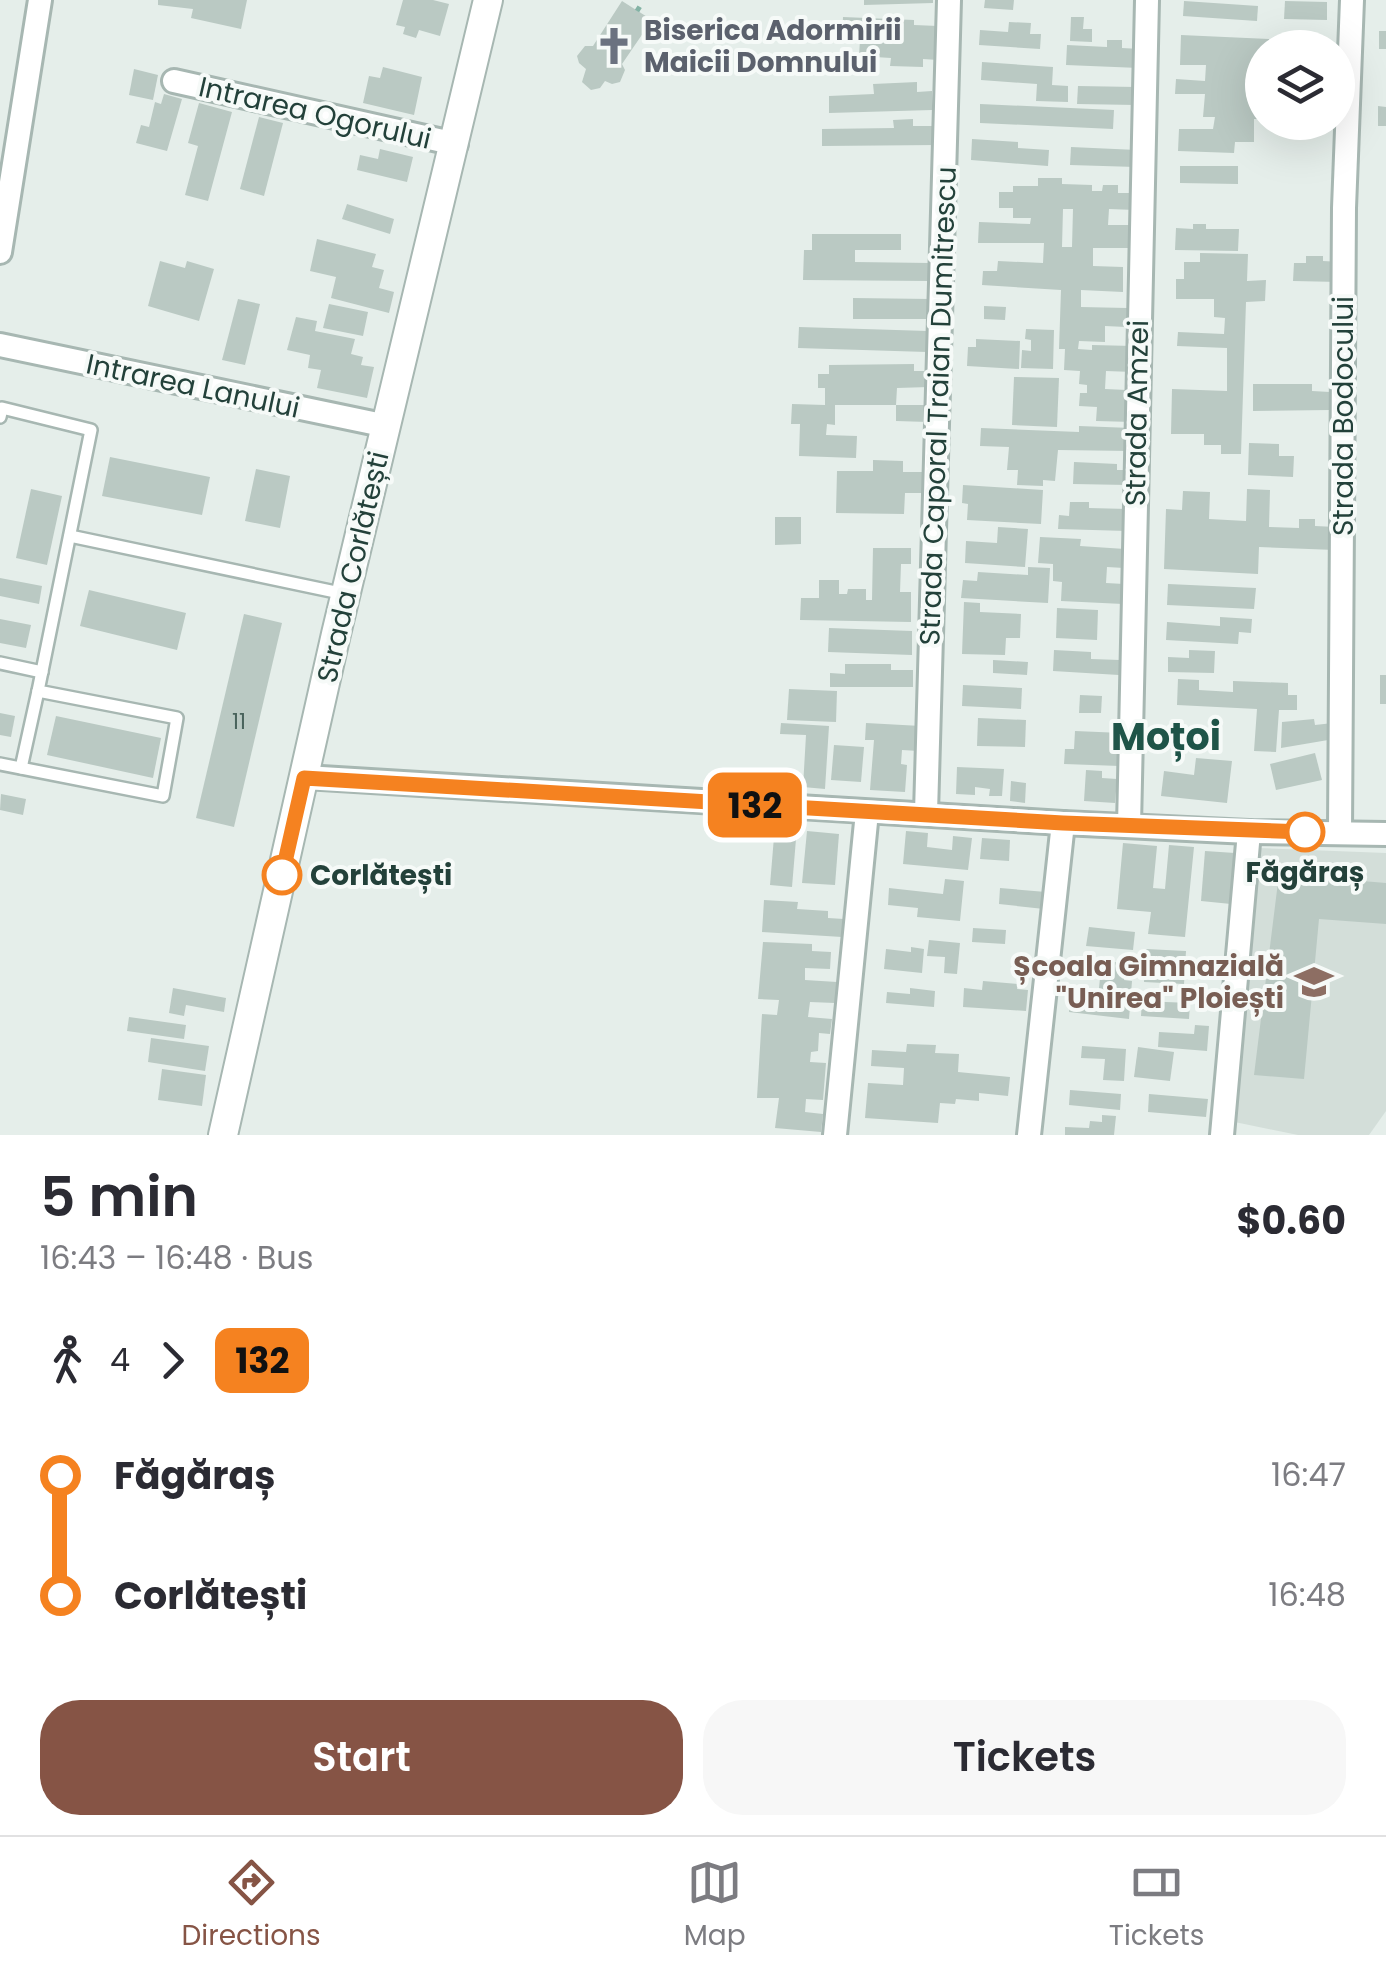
<!DOCTYPE html>
<html lang="en">
<head>
<meta charset="utf-8">
<style>
	body { margin:0; font-family:Poppins,sans-serif; background:#f7f7f7; color:#2b2b33; height:100vh; display:flex; flex-direction:column; font-size:38px; white-space:nowrap }
	* { box-sizing:border-box; margin:0 }
	p { font-size:32px; color:#7c7c81 }
	.icon { flex:none; width:55px; height:55px; fill:none; stroke:currentColor; stroke-width:2; stroke-linecap:round; stroke-linejoin:round }
	.map { position:relative; height:1135px; overflow:hidden }
	.drawer { display:flex; flex-direction:column; background:#fff; flex:1 }
	.drawer>* { flex:none }
	.badge { padding:0 20px; border-radius:15px; font-size:35px; line-height:65px }
	.tools { position:absolute; left:1245px; top:30px; display:grid; gap:20px }
	.tools a { display:grid; place-items:center; width:110px; height:110px; border-radius:50%; background:#fff; box-shadow:0 10px 40px #0002; font-size:50px }
	.map>.badge { position:absolute; translate:-50% -50%; box-shadow:0 0 0 5px #fff }
	.legs { display:flex; align-items:center; gap:15px; height:110px; padding:0 40px; font-size:32px }
	.legs p { margin-inline-start:auto }
	.head { display:flex; align-items:center; justify-content:space-between; height:170px; padding:0 40px }
	h1 { font-size:55px; font-weight:600; line-height:75px }
	.action { display:flex; gap:20px; margin-top:auto; padding:20px 40px }
	.action a { flex:1; height:115px; border-radius:40px; background:#865445; color:#fff; font-size:40px; font-weight:600; line-height:115px; text-align:center }
	.action a+a { background:#f7f7f7; color:#2b2b33 }
	ul { padding:0 40px; list-style:none }
	li { display:flex; align-items:center; gap:35px; height:120px; font-size:38px }
	li i { display:grid; place-items:center; width:15px; height:100%; margin:0 12px; background:currentColor }
	li i::after { content:''; width:25px; height:25px; margin:-12px; border:8px solid; border-radius:50%; background:#fff }
	li p { margin-inline-start:auto }
	li:first-child i { background:linear-gradient(#0000 50%,currentColor 0) }
	li:last-child i { background:linear-gradient(currentColor 50%,#0000 0) }
	.dock { display:flex; justify-content:space-around; align-items:center; height:140px; border-top:2px solid #e1e1e2; background:#fff; font-size:28px; color:#7c7c81 }
	.dock a { display:grid; justify-items:center; gap:5px }
	.dock .active { color:#865445 }
	.map>svg:first-child { display:block }
	.built { fill:#d3ded9 }
	.building { fill:#bac9c3; fill-rule:evenodd }
	.lines { fill:none; stroke-linecap:round; stroke-linejoin:round }
	.service-casing { stroke:#a7b7b2; stroke-width:16 }
	.minor-casing { stroke:#a7b7b2; stroke-width:28 }
	.tertiary-casing { stroke:#a7b7b2; stroke-width:32 }
	.path { stroke:#84b3a5; stroke-width:5; stroke-dasharray:5 8; stroke-linecap:butt }
	.service { stroke:#fff; stroke-width:11 }
	.minor { stroke:#fff; stroke-width:22 }
	.tertiary { stroke:#fff; stroke-width:28 }
	.line-1-casing { stroke:#fff; stroke-width:22 }
	.line-1 { stroke:#f58220; stroke-width:15 }
	.stop-1-dot { fill:#fff; stroke:#f58220; stroke-width:5 }
	.labels { text-anchor:middle; dominant-baseline:central; stroke-width:8; stroke-linejoin:round; paint-order:stroke }
	.number-label { font-size:22px; fill:#49635c }
	.worship-label { font-size:28px; font-weight:bold; fill:#5b616d; stroke:#f6faf8; text-anchor:start }
	.street-label { font-size:28px; fill:#23413a; stroke:#f6faf8 }
	.stop-label { font-size:28px; font-weight:bold; fill:#23413a; stroke:#f6faf8 }
	.education-label { font-size:28px; font-weight:bold; fill:#785e54; stroke:#f6faf8; text-anchor:end }
	.district-label { font-size:38px; font-weight:bold; fill:#1e5448; stroke:#f6faf8 }
</style>
</head>
<body>
<div class="map">
<svg width="1386" height="1135" viewBox="0 0 1386 1135">
	<rect width="100%" height="100%" fill="#e5eeea"/>
	<polygon class="built" points="1258,848 1386,853 1386,1111 1369,1135 1298,1135 1225,1120"/>
	<g class="building">
		<polygon points="158,0 247,0 241,29 191,18 193,9 158,5"/>
		<polygon points="403,0 433,0 449,4 440,36 419,30 416,38 403,34 405,27 396,25"/>
		<polygon points="864,0 933,0 933,3 864,5"/>
		<polygon points="985,0 1014,0 1013,10 984,8"/>
		<polygon points="622,1 652,20 622,64 625,70 620,82 612,84 605,81 600,88 591,90 582,82 586,69 579,63 577,56 585,46 593,46"/>
		<polygon points="1184,1 1258,6 1257,21 1183,16"/>
		<polygon points="1285,1 1327,2 1327,20 1284,19"/>
		<polygon points="843,17 914,20 914,25 938,26 938,60 923,59 923,67 890,66 891,58 859,56 860,40 842,39"/>
		<polygon points="1071,17 1084,17 1083,29 1092,29 1092,42 1070,41"/>
		<polygon points="1009,22 1031,23 1030,34 1041,34 1040,49 979,45 980,30 1008,32"/>
		<rect x="1379" y="31" width="7" height="18"/>
		<polygon points="1181,35 1269,39 1269,48 1262,48 1261,78 1250,78 1250,83 1262,84 1262,119 1254,119 1254,142 1235,142 1234,153 1178,151 1179,129 1213,129 1215,117 1203,117 1205,94 1175,94 1176,79 1205,81 1206,65 1180,65"/>
		<polygon points="1107,40 1122,40 1122,48 1140,49 1139,68 1066,65 1067,45 1107,47"/>
		<polygon points="982,62 1053,67 1052,85 1068,86 1068,102 1036,101 1037,84 981,80"/>
		<polygon points="383,67 422,77 414,115 363,103 369,76 380,78"/>
		<polygon points="134,69 158,75 153,100 129,95"/>
		<polygon points="917,82 917,92 932,91 932,110 829,113 829,96 874,94 873,84"/>
		<polygon points="1078,86 1136,87 1136,105 1077,104"/>
		<polygon points="164,94 182,99 167,151 136,143 141,125 149,127 155,102 161,104"/>
		<polygon points="199,103 232,112 208,201 185,195 198,146 188,143"/>
		<polygon points="980,104 1114,110 1113,129 980,123"/>
		<polygon points="1378,106 1386,107 1386,126 1378,126"/>
		<polygon points="259,117 283,123 264,196 240,189"/>
		<polygon points="913,119 913,126 937,126 937,145 822,146 822,129 894,128 893,120"/>
		<polygon points="972,139 1018,142 1018,148 1049,150 1048,166 971,160"/>
		<polygon points="1071,147 1137,150 1136,167 1070,165"/>
		<polygon points="380,149 413,157 407,182 357,170 360,155 378,159"/>
		<polygon points="1180,166 1238,166 1238,184 1180,183"/>
		<path d="M1038 178H1062V184L1092 185V191H1102L1103 185H1118V193H1135V210L1109 209 1108 225H1133L1132 248H1093V266L1123 267V292L1081 290V307L1127 308 1126 327 1105 326V342L1079 341 1078 349 1092 350V345L1133 346V372L1106 371 1105 389 1127 390 1126 408H1133V422L1096 421 1097 407 1079 406 1080 393H1087V385L1079 384 1080 371 1064 370 1065 349H1059L1061 290 982 285 983 271H997L998 261 1043 263 1044 243H978L979 222 1030 224 1031 218H1013V208H999V192H1013V186H1038ZM1063 209H1073L1072 247H1062Z"/>
		<polygon points="347,204 394,219 390,234 342,219"/>
		<polygon points="1193,224 1206,224 1206,229 1239,229 1238,251 1175,250 1176,228 1193,229"/>
		<polygon points="812,234 901,234 901,250 855,250 855,262 930,263 930,281 803,280 804,250 812,250"/>
		<polygon points="317,239 376,254 372,267 384,270 379,288 394,292 389,313 331,298 336,277 310,271"/>
		<polygon points="1200,253 1248,254 1247,281 1266,280 1265,301 1246,302 1241,454 1221,454 1221,445 1204,445 1204,434 1171,434 1172,389 1227,391 1227,348 1177,346 1178,332 1224,334 1225,318 1214,317 1214,299 1176,299 1176,279 1184,279 1184,262 1200,262"/>
		<polygon points="1306,256 1323,256 1323,261 1341,262 1340,282 1293,281 1294,263 1306,263"/>
		<polygon points="160,261 185,268 187,261 214,269 199,321 148,306"/>
		<polygon points="853,298 931,299 931,319 853,319"/>
		<polygon points="238,299 260,304 245,365 222,360"/>
		<polygon points="329,304 368,312 363,336 323,328"/>
		<polygon points="984,306 1006,307 1005,320 984,319"/>
		<polygon points="296,317 317,321 315,331 355,339 351,354 363,357 361,365 374,367 367,398 317,388 321,370 308,368 310,355 287,350"/>
		<polygon points="799,327 928,331 927,352 798,348"/>
		<polygon points="1026,329 1054,330 1053,369 1021,368 1022,350 1031,351 1031,340 1025,339"/>
		<polygon points="976,339 1020,341 1019,369 967,366 968,347 976,347"/>
		<polygon points="914,364 914,371 929,371 929,387 897,388 896,405 835,405 835,425 827,424 826,435 857,436 856,458 799,456 800,424 791,424 792,404 825,405 825,388 818,388 818,374 829,374 829,365"/>
		<polygon points="1014,377 1059,378 1057,427 1012,425"/>
		<polygon points="1253,384 1312,384 1312,391 1330,392 1330,410 1253,411"/>
		<polygon points="896,405 929,405 928,422 896,421"/>
		<polygon points="1079,426 1131,428 1131,451 1058,450 1055,481 1043,480 1043,486 1017,485 1018,470 1007,470 1009,447 980,446 981,428 1079,432"/>
		<polygon points="1249,443 1279,444 1279,456 1294,456 1293,477 1248,475"/>
		<polygon points="110,457 210,477 202,515 102,496"/>
		<polygon points="873,460 903,461 903,472 929,472 928,493 905,493 904,514 836,513 837,471 873,471"/>
		<polygon points="1074,462 1117,464 1117,470 1128,470 1128,485 1073,484"/>
		<polygon points="256,469 290,476 280,528 245,521"/>
		<polygon points="963,485 1043,490 1041,524 967,520 968,504 962,503"/>
		<polygon points="31,489 62,496 47,565 16,558"/>
		<polygon points="1247,489 1270,490 1269,527 1299,528 1299,519 1315,519 1315,526 1336,527 1335,550 1259,547 1258,574 1164,569 1166,509 1182,510 1183,491 1210,492 1209,519 1246,521"/>
		<polygon points="1070,502 1089,502 1089,508 1128,509 1127,531 1058,529 1059,515 1069,516"/>
		<polygon points="775,517 801,517 801,544 775,545"/>
		<polygon points="998,527 1028,529 1025,567 965,563 966,541 997,543"/>
		<polygon points="1040,537 1081,539 1080,546 1125,549 1124,568 1107,567 1106,583 1124,584 1123,604 1061,601 1062,582 1053,581 1053,564 1038,563"/>
		<polygon points="873,548 911,548 911,564 901,564 900,592 911,592 911,622 800,620 801,598 819,598 819,580 839,580 839,594 847,594 848,589 866,589 866,600 872,600"/>
		<polygon points="1028,567 1050,568 1048,603 961,598 963,580 977,581 978,572 1028,575"/>
		<polygon points="0,578 42,586 39,604 0,596"/>
		<polygon points="1168,584 1256,588 1254,609 1167,605"/>
		<polygon points="89,590 186,613 177,650 80,626"/>
		<polygon points="964,602 980,603 980,612 1021,614 1020,638 1006,638 1005,655 962,654"/>
		<polygon points="1057,608 1098,610 1097,640 1056,638"/>
		<polygon points="244,614 282,623 234,827 196,818"/>
		<polygon points="1220,617 1252,619 1251,633 1239,632 1238,644 1166,640 1167,622 1220,626"/>
		<polygon points="0,619 31,625 26,648 0,643"/>
		<polygon points="829,628 912,631 912,655 828,652"/>
		<polygon points="1054,650 1091,652 1091,659 1120,660 1119,675 1053,671"/>
		<polygon points="1189,650 1215,651 1214,673 1168,672 1168,657 1189,658"/>
		<polygon points="993,660 1028,662 1027,675 993,673"/>
		<polygon points="845,664 891,664 891,670 913,670 913,687 830,687 830,673 845,674"/>
		<rect x="1380" y="675" width="6" height="29"/>
		<polygon points="1178,679 1199,680 1199,690 1233,692 1233,681 1288,683 1288,695 1297,695 1297,710 1279,710 1276,752 1254,751 1257,709 1177,705"/>
		<polygon points="963,685 1022,688 1021,709 962,706"/>
		<polygon points="789,689 837,691 836,722 787,720"/>
		<polygon points="1080,695 1102,696 1101,713 1079,713"/>
		<polygon points="0,713 15,716 11,737 0,735"/>
		<polygon points="56,716 161,738 153,778 47,755"/>
		<polygon points="978,718 1026,720 1025,747 977,746"/>
		<polygon points="1314,719 1315,725 1333,723 1334,739 1281,748 1282,722"/>
		<polygon points="781,723 829,726 825,789 803,787 806,735 780,734"/>
		<polygon points="866,723 921,726 919,751 902,750 901,764 907,765 905,792 870,790 874,740 865,740"/>
		<polygon points="1075,731 1122,733 1120,766 1064,764 1065,749 1074,749"/>
		<polygon points="834,745 864,747 861,782 831,780"/>
		<polygon points="1315,753 1322,780 1276,790 1270,764"/>
		<polygon points="1196,758 1232,761 1227,803 1161,796 1164,771 1194,775"/>
		<polygon points="957,767 1004,769 1002,796 989,796 990,789 975,787 975,795 956,794"/>
		<polygon points="1086,770 1102,771 1102,778 1117,779 1115,803 1084,801"/>
		<polygon points="1011,781 1026,783 1025,803 1010,801"/>
		<polygon points="1,794 26,799 23,815 0,810"/>
		<polygon points="775,825 797,827 792,887 770,885"/>
		<polygon points="807,831 839,834 835,885 802,883"/>
		<polygon points="906,831 928,833 927,847 952,850 953,836 972,838 968,870 903,864"/>
		<polygon points="982,838 1010,840 1009,861 980,859"/>
		<polygon points="1123,843 1157,846 1153,888 1165,889 1169,845 1194,847 1185,937 1148,934 1151,912 1117,909"/>
		<polygon points="1205,851 1235,853 1231,904 1201,901"/>
		<polygon points="1279,874 1386,883 1386,924 1319,919 1304,1079 1254,1075"/>
		<polygon points="945,879 964,881 960,921 917,917 918,908 888,905 889,888 943,894"/>
		<polygon points="1000,888 1046,892 1044,909 999,904"/>
		<polygon points="764,900 798,902 797,909 828,911 828,918 844,919 842,937 762,932"/>
		<polygon points="1089,927 1135,932 1133,950 1086,946"/>
		<polygon points="973,928 1006,930 1005,944 972,942"/>
		<polygon points="929,940 960,943 957,974 944,973 945,957 927,956"/>
		<polygon points="763,942 812,944 812,951 831,952 830,969 805,968 805,980 837,982 835,1003 810,1002 808,1017 832,1019 830,1034 819,1033 818,1051 811,1052 810,1062 826,1063 823,1100 806,1099 805,1112 823,1114 821,1132 775,1128 779,1098 757,1098 762,1014 777,1015 779,1000 758,999"/>
		<polygon points="911,947 924,949 922,973 884,969 886,949 911,952"/>
		<polygon points="1146,949 1186,951 1184,984 1144,982"/>
		<polygon points="1073,959 1126,963 1124,980 1132,981 1129,1019 1069,1012 1071,997 1098,998 1100,978 1072,976"/>
		<polygon points="983,981 1018,984 1017,989 1028,990 1026,1011 963,1007 964,988 982,990"/>
		<polygon points="173,988 226,998 224,1012 186,1005 184,1016 169,1013"/>
		<polygon points="910,988 935,991 934,1007 886,1003 887,992 910,994"/>
		<polygon points="1142,1001 1190,1003 1189,1019 1141,1016"/>
		<polygon points="129,1017 186,1025 184,1039 127,1031"/>
		<polygon points="1195,1025 1209,1026 1207,1051 1158,1047 1159,1032 1194,1034"/>
		<polygon points="151,1038 209,1046 205,1071 148,1062"/>
		<polygon points="907,1044 936,1045 935,1053 959,1054 958,1072 1010,1077 1008,1096 979,1093 979,1101 956,1099 955,1104 940,1103 938,1123 865,1118 868,1083 903,1085 904,1068 871,1066 872,1050 906,1052"/>
		<polygon points="1082,1046 1126,1049 1124,1081 1103,1080 1105,1059 1081,1058"/>
		<polygon points="1138,1047 1174,1052 1170,1081 1134,1077"/>
		<polygon points="162,1069 206,1075 202,1106 158,1100"/>
		<polygon points="1070,1090 1121,1094 1120,1110 1069,1105"/>
		<polygon points="1149,1094 1208,1099 1206,1117 1148,1112"/>
		<polygon points="1102,1115 1116,1116 1114,1135 1065,1135 1065,1127 1089,1128 1090,1121 1102,1122"/>
	</g>
	<g class="lines">
		<g class="service-casing">
			<g id="service">
				<polyline points="0,417 2,408 91,430 38,691 177,718 163,796 0,764"/>
				<polyline points="70,536 345,594"/>
				<polyline points="0,663 42,672"/>
				<polyline points="21,768 38,691"/>
			</g>
		</g>
		<g class="minor-casing">
			<g id="minor">
				<polyline points="174,81 456,144"/>
				<polyline points="0,252 40,0"/>
				<polyline points="0,345 387,426"/>
				<polyline points="305,777 1063,823 1249,832 1386,834"/>
				<polyline points="926,813 949,0"/>
				<polyline points="1129,826 1147,0"/>
				<polyline points="1340,832 1344,208 1352,0"/>
				<polyline points="835,1135 867,812"/>
				<polyline points="1029,1135 1063,823"/>
				<polyline points="1222,1135 1249,832"/>
			</g>
		</g>
		<g class="tertiary-casing">
			<polyline id="tertiary" points="223,1135 336,634 488,0"/>
		</g>
		<polyline class="path" points="637,11 644,0"/>
		<use href="#service" class="service"/>
		<use href="#minor" class="minor"/>
		<use href="#tertiary" class="tertiary"/>
	</g>
	<g class="lines">
		<g class="line-1-casing">
			<polyline id="line-1" points="282,875 304,778 1063,823 1305,832"/>
		</g>
		<use href="#line-1" class="line-1"/>
	</g>
	<defs>
		<g id="church-bare" transform="scale(3)"><path d="M-1.2-6h2.4v3.5h3.3v2.4h-3.3V6h-2.4V-.1h-3.3v-2.4h3.3Z" fill="#6b7280" stroke="#f6faf8" stroke-width="2.5" paint-order="stroke"/></g>
		<g id="school-bare" transform="scale(3)"><path d="M0-5L7-2L0 1L-7-2ZM-4 1L0 2.5L4 1V4Q0 6-4 4Z" fill="#8d6e63" stroke="#f6faf8" stroke-width="2.5" paint-order="stroke"/></g>
	</defs>
	<g fill-rule="evenodd">
		<use href="#church-bare" x="614" y="46"/>
		<use href="#school-bare" x="1314" y="982"/>
	</g>
	<g class="stop-1-dot">
		<circle cx="1305" cy="832" r="18"/>
		<circle cx="282" cy="875" r="18"/>
	</g>
	<g class="labels">
		<g class="number-label">
			<text x="239" y="721">11</text>
		</g>
		<g class="worship-label">
			<text x="644" y="30">Biserica Adormirii<tspan x="644" dy="32">Maicii Domnului</tspan></text>
		</g>
		<g class="street-label">
			<text transform="translate(315 113) rotate(13)">Intrarea Ogorului</text>
			<text transform="translate(193 386) rotate(12)">Intrarea Lanului</text>
			<text transform="translate(938 406) rotate(-88)">Strada Caporal Traian Dumitrescu</text>
			<text transform="translate(1137 413) rotate(-89)">Strada Amzei</text>
			<text transform="translate(1343 416) rotate(-90)">Strada Bodocului</text>
			<text transform="translate(353 567) rotate(-77)">Strada Corlătești</text>
		</g>
		<g class="stop-label">
			<text x="1305" y="872">Făgăraș</text>
			<text x="310" y="875" text-anchor="start">Corlătești</text>
		</g>
		<g class="education-label">
			<text x="1284" y="966">Școala Gimnazială<tspan x="1284" dy="32">"Unirea" Ploiești</tspan></text>
		</g>
		<g class="district-label">
			<text x="1166" y="736">Moțoi</text>
		</g>
	</g>
</svg>
<div class="tools">
<a><svg class="icon" aria-label="layers" viewBox="0 0 24 24"><path d="M12 4l9 5-9 5-9-5zM3 14l9 5 9-5"/></svg></a>
</div>
<b class="badge" style="left:755px;top:805px;background:#f58220;color:#111">132</b>
</div>
<section class="drawer">
<div class="head"><div><h1>5 min</h1><p>16:43 – 16:48 · Bus</p></div><b>$0.60</b></div>
<div class="legs"><svg class="icon" aria-label="walk" viewBox="0 0 24 24"><circle cx="13" cy="4" r="2"/><path d="M13 8l-2 6 4 7M11 14l-3 7M7 12l3-4h3l4 4"/></svg>4<svg class="icon" aria-label="forward" viewBox="0 0 24 24"><path d="M9 5l7 7-7 7"/></svg><b class="badge" style="background:#f58220;color:#111">132</b></div>
<ul>
<li><i style="color:#f58220"></i><b>Făgăraș</b><p>16:47</p></li>
<li><i style="color:#f58220"></i><b>Corlătești</b><p>16:48</p></li>
</ul>
<div class="action"><a>Start</a><a>Tickets</a></div>
</section>
<nav class="dock">
<a class="active"><svg class="icon" aria-label="directions" viewBox="0 0 24 24"><path d="M12 3l9 9-9 9-9-9zM9 14v-3h6M13 9l2 2-2 2"/></svg>Directions</a>
<a><svg class="icon" aria-label="map" viewBox="0 0 24 24"><path d="M3 6l6-2 6 2 6-2v14l-6 2-6-2-6 2zM9 4v14M15 6v14"/></svg>Map</a>
<a><svg class="icon" aria-label="tickets" viewBox="0 0 24 24"><path d="M3 7h18v10H3zM15 7v10"/></svg>Tickets</a>
</nav>
</body>
</html>
